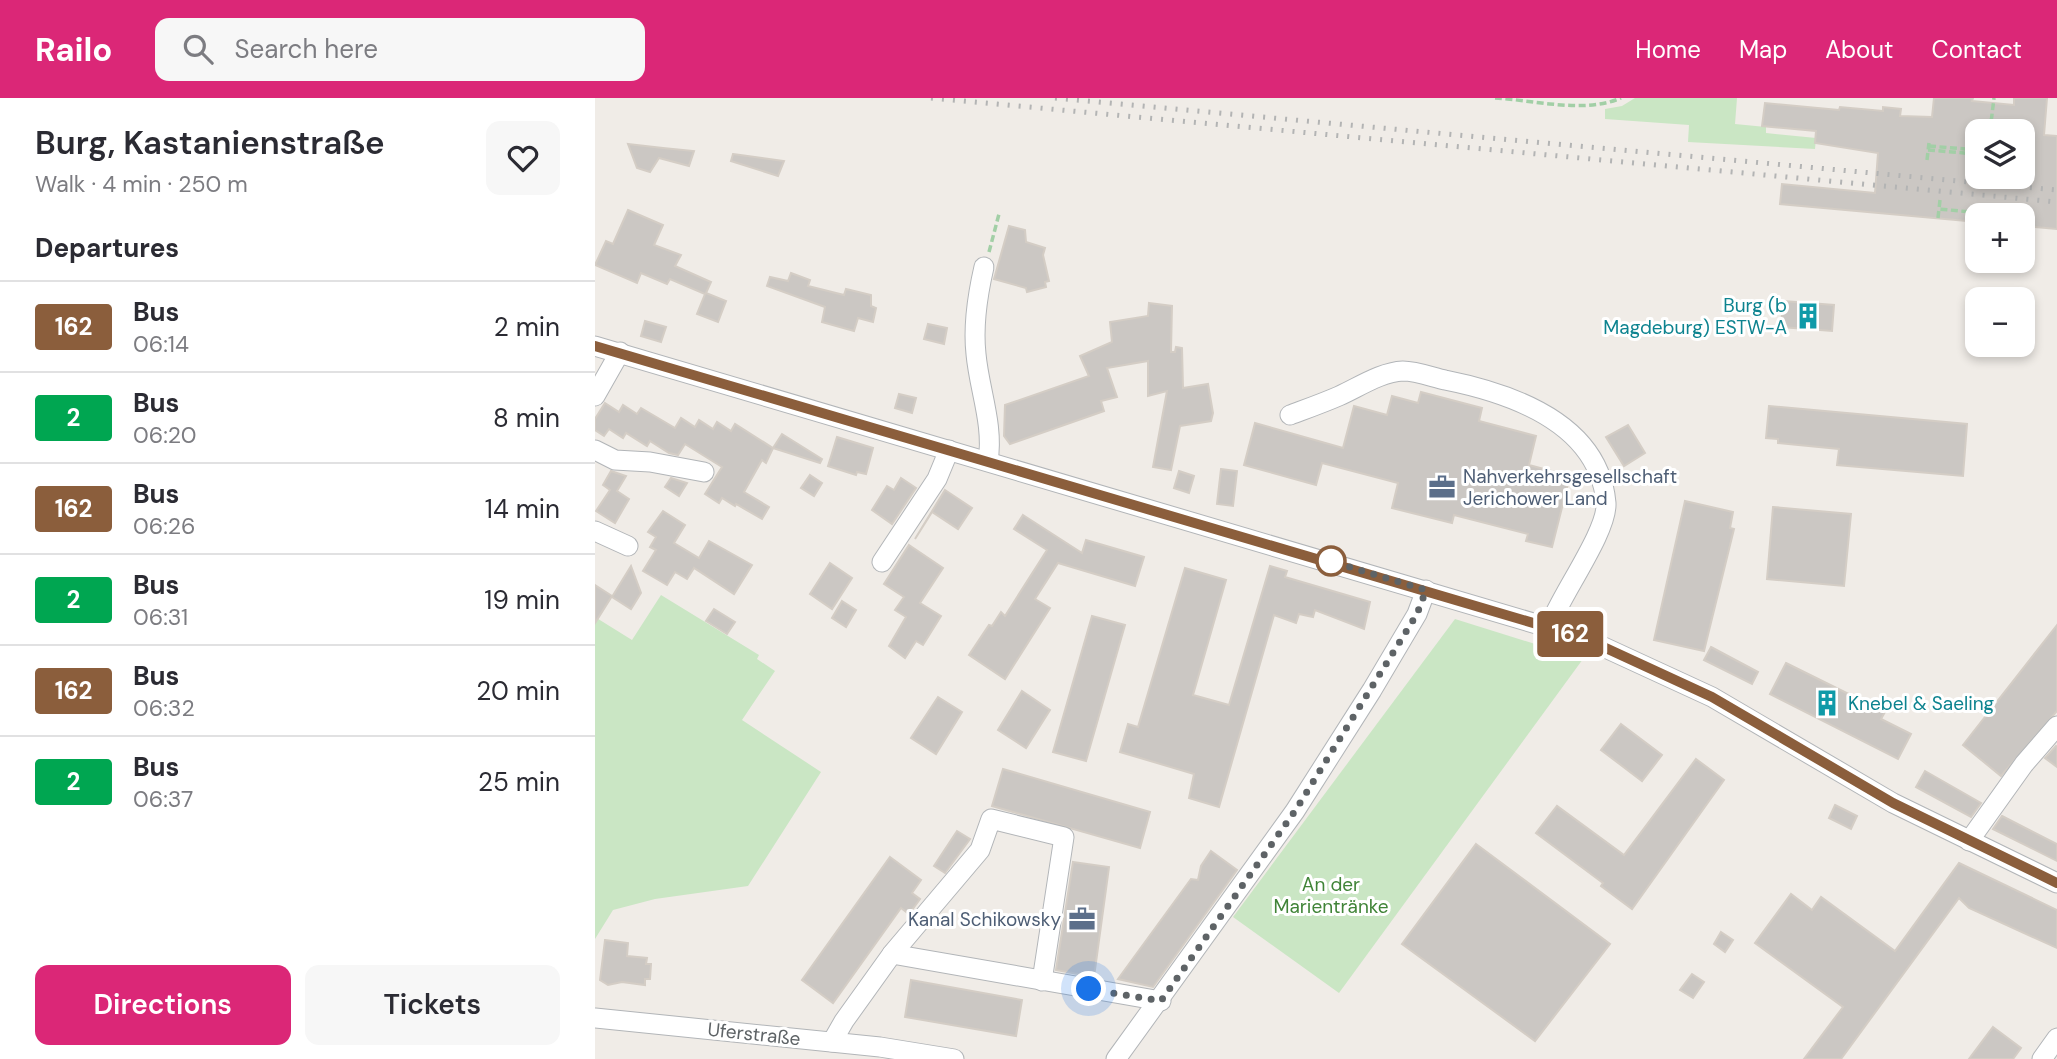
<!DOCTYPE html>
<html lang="en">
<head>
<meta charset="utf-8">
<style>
	body { margin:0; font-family:"DM Sans",sans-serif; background:#f7f7f7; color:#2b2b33; height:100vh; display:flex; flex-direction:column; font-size:26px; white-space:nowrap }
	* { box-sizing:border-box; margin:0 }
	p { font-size:23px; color:#7c7c81 }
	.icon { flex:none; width:38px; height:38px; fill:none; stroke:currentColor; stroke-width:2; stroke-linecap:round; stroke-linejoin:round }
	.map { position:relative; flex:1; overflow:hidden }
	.side { display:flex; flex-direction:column; background:#fff; width:595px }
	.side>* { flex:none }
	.badge { padding:0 14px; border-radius:5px; font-size:24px; line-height:46px }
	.tools { position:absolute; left:1370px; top:21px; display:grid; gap:14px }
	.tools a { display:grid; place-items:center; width:70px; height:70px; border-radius:14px; background:#fff; box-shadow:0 4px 10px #0003; font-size:35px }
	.you { position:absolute; width:35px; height:35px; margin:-18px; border:5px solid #fff; border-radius:50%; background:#1a73e8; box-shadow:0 0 0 10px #1a73e833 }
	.map>.badge { position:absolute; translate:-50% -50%; box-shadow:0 0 0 4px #fff }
	h2 { padding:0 35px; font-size:26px; line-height:63px }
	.round { display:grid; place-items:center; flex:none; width:74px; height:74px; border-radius:14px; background:#f7f7f7 }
	.headline { display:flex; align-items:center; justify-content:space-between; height:119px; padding:0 35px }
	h1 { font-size:33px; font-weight:600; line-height:52px }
	.cta { display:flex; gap:14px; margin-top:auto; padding:14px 35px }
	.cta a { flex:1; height:80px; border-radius:14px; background:#db2777; color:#fff; font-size:28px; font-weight:600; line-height:80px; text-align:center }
	.cta a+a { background:#f7f7f7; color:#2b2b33 }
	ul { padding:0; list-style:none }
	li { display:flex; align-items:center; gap:21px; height:91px; padding:0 35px; border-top:2px solid #e1e1e2 }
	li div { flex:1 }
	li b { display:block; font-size:26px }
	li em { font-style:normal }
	li .badge { min-width:77px; font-weight:700; text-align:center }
	header { display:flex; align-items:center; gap:42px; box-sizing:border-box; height:98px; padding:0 35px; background:#db2777; color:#fff }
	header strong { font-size:33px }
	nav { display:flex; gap:38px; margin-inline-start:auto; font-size:24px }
	.search { width:490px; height:63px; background:#f7f7f7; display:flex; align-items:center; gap:18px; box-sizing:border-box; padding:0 24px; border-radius:14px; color:#7c7c81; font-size:26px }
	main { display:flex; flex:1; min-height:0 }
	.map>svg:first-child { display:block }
	.green { fill:#cae6c4 }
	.building { fill:#cbc7c3; stroke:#d4cdc5; stroke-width:2; fill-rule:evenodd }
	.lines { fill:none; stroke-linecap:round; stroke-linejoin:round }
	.minor-casing { stroke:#b2b5b8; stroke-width:21 }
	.path { stroke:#a2cfa6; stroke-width:3.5; stroke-dasharray:7 3.5; stroke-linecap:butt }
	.minor { stroke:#fff; stroke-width:19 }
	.rail { stroke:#b3b4b4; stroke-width:5; stroke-dasharray:2 9; stroke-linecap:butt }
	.line-casing { stroke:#fff; stroke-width:16 }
	.line { stroke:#8b5e3c; stroke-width:10 }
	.walk { stroke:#5e6366; stroke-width:7; stroke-dasharray:0 12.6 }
	.stop-dot { fill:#fff; stroke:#8b5e3c; stroke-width:3.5 }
	.labels { text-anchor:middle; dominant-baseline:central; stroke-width:6; stroke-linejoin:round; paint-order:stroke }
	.culture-label { font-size:19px; fill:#0d838f; stroke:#fff; text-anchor:end }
	.service-label { font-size:19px; fill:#4e5e75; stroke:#fff; text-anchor:start }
	.park-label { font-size:19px; fill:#408438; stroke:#fff }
	.street-label { font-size:19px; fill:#5e6366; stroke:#fff }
</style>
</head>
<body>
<header>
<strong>Railo</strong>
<div class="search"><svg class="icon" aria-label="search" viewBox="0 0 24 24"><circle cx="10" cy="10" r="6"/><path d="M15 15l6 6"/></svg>Search here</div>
<nav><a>Home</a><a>Map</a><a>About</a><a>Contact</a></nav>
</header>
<main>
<section class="side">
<div class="headline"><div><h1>Burg, Kastanienstraße</h1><p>Walk · 4 min · 250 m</p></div><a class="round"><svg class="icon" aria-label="heart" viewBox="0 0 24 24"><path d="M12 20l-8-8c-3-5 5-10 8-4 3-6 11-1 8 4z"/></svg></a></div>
<h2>Departures</h2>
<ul>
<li><span class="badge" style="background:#8b5e3c;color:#fff">162</span><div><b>Bus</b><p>06:14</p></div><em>2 min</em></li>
<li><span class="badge" style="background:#00a651;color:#fff">2</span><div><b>Bus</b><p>06:20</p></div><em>8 min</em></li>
<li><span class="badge" style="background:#8b5e3c;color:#fff">162</span><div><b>Bus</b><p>06:26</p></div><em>14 min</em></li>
<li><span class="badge" style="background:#00a651;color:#fff">2</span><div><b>Bus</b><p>06:31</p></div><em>19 min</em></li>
<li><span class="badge" style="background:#8b5e3c;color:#fff">162</span><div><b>Bus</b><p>06:32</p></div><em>20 min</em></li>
<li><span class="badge" style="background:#00a651;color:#fff">2</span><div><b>Bus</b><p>06:37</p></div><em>25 min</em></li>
</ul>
<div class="cta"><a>Directions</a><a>Tickets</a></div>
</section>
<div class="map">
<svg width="1462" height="961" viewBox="0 0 1462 961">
	<rect width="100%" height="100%" fill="#f0ece7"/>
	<g class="green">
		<polygon points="1040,0 1142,0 1140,26 1171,29 1171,35 1221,40 1220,51 1093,44 1094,27 1010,21 1010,11 1027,8"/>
		<polygon points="66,497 164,557 162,561 180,573 147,622 226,674 153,788 60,801 18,812 0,841 0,519 37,542"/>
		<polygon points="860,521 988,561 744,895 638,819"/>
	</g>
	<g class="building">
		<path d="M1339 0H1378L1377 3 1419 7V0H1452L1449 37 1462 38V131L1428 128V117H1382V124L1185 106 1187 86 1280 95 1283 55 1220 45 1221 33 1167 28 1170 5 1244 12 1245 9 1288 13V9L1306 11 1305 18 1337 19ZM1382 33H1428V79H1382V66L1379 65Z"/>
		<polygon points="33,46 68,50 99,53 94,68 64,60 55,74 42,70"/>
		<polygon points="138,56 189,63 183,78 136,63"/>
		<polygon points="33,112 68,127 59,147 86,157 80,168 116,184 111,195 131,203 123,224 102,216 110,196 75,181 72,186 46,175 42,185 0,167 11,143 18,146"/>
		<polygon points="414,128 430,132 431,144 450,150 448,157 454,183 450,184 451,189 432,194 431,190 399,181"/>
		<polygon points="196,175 215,182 213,188 249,197 251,191 276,197 276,208 281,210 278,224 263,220 259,233 227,224 230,209 172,188 175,179 193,183"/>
		<polygon points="1188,203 1239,207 1237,233 1186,229"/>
		<polygon points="554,205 577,208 576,254 580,254 581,249 587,250 588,290 613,286 618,315 616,323 585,328 576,372 558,369 572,293 553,298 553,263 512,270 522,299 506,303 509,313 415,346 409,338 410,307 494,278 485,258 517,244 515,224 553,218"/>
		<polygon points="50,223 71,229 66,244 46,238"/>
		<polygon points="333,226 352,230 349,246 329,241"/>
		<polygon points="826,294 887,310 884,323 941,338 934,367 975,378 957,449 931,443 933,436 859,417 857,425 797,410 803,385 727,365 721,387 649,367 660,325 748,350 759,308 792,317 797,298 823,305"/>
		<polygon points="304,296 321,300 317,315 300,310"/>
		<polygon points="10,305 24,314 28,307 42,316 46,310 80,330 86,320 100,329 104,322 118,331 122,324 136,333 140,326 178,350 187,336 227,361 225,365 178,350 171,365 167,362 149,394 174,409 167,421 141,406 140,408 127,400 124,405 110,396 127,369 90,346 83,357 74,355 55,343 52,348 31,335 28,340 14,331 9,338 0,332 0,321"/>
		<polygon points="1174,308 1372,326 1368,378 1242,367 1244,351 1183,345 1183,341 1171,340"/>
		<polygon points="1033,327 1050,355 1029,368 1011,339"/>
		<polygon points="242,339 278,350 271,376 262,374 261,377 233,368"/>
		<polygon points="626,371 642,373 638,408 622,406"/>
		<polygon points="16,373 31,378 22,393 34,401 20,425 1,413 15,392 8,387"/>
		<polygon points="584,373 599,378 594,395 579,390"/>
		<polygon points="215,377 227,385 219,398 206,390"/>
		<polygon points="76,380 92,385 84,398 70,389"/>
		<polygon points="306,380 321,390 297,426 277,412 292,388 299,392"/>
		<polygon points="350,392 377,410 363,431 337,414 320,441"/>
		<polygon points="1090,403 1138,414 1135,430 1139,431 1109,553 1059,542"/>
		<polygon points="1178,409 1256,416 1249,488 1172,481"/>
		<polygon points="68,413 90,427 79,445 104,460 114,443 157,467 139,496 99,470 92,481 80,474 72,487 48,473 61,452 55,449 61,439 53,434"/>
		<polygon points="428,417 487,455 491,442 549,459 540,488 463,465 440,501 455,510 410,581 374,557 394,527 397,528 406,514 410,518 452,452 419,431"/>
		<polygon points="314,447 348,470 325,505 346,518 328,547 321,543 310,560 294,548 311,519 300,512 309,499 289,486"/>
		<polygon points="235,465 257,480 237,511 215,496"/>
		<polygon points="36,468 46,495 36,511 17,499"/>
		<polygon points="675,468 692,473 690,479 775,504 769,531 720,512 718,519 704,516 701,525 679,517 624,709 594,700 599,676 525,654 533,626 543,629 590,470 631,482 598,597 634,607"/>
		<polygon points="0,487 17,498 0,525"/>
		<polygon points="247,503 261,512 251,529 237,520"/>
		<polygon points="119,511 140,524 132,536 111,523"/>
		<polygon points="497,518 530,527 491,663 458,654"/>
		<polygon points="1462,527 1462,613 1406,678 1368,647"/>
		<polygon points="1116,549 1163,574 1157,586 1109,562"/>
		<polygon points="1191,565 1290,614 1286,621 1316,636 1303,661 1175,596"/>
		<polygon points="427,593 455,612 431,650 403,632"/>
		<polygon points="343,599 367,614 341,656 316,640"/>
		<polygon points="1026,626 1067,657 1047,683 1006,652"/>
		<polygon points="1461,648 1462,649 1462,669 1450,660"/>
		<polygon points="1101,661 1129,682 1037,811 1006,788 1008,785 941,735 962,708 1029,757"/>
		<polygon points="408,671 555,714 545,750 397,708"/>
		<polygon points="1330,673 1386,705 1376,719 1321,689"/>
		<polygon points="1240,707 1262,718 1256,731 1234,720"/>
		<polygon points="1407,718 1462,746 1462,763 1398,731"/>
		<polygon points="362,733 375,741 350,775 339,768"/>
		<polygon points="881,746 1015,846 940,943 807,846"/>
		<polygon points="616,753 642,772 558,889 523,881 596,781 603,782 606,768"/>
		<polygon points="295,759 326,782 317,795 325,801 314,816 306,810 238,905 207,882"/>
		<polygon points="478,764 514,769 499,879 461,872"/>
		<polygon points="1364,765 1462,812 1462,850 1374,810 1364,800 1246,961 1209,961 1248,909 1160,845 1196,796 1217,812 1226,799 1300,853"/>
		<polygon points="1126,834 1138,842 1130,854 1119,846"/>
		<polygon points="10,842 33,845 32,858 52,860 51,866 56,866 55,881 50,881 50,887 27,884 13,887 5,882"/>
		<polygon points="1097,876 1109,884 1098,900 1085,892"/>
		<polygon points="316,882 427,902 421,938 310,919"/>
		<polygon points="1398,929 1426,950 1418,961 1374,961"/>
	</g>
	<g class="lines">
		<g class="minor-casing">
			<g id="minor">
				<path d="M389 169C383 195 378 229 381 256 384 291 399 327 393 363"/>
				<polyline points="0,248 989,540 1117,599 1298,705 1462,785"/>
				<polyline points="0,298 25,254"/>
				<path d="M695 317C711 311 728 305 744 298 764 289 786 274 808 273 821 273 837 279 850 282 915 295 1004 325 1011 405 1013 433 965 498 954 529"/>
				<polyline points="0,352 20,362 55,364 109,374"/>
				<polyline points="0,433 33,448"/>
				<polyline points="287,464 342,381 354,352"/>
				<polyline points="1374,743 1429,666 1462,628"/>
				<polyline points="297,856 566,903"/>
				<polyline points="0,920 285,949 359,961"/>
				<polyline points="237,944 249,923 297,856 385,752 396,721 469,739 447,883"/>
				<polyline points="521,961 700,713 777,592 822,516 831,492"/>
				<polyline points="1447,961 1462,940"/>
			</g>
		</g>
		<g class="path">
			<path d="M900 0C939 2 989 16 1026 0"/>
			<polyline points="1386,33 1396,22 1405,33"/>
			<polyline points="1395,33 1399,0"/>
			<polyline points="1334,48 1382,52"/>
			<polyline points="1333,52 1382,56"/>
			<polyline points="1332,62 1334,45"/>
			<polyline points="1345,102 1344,111 1386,115"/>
			<polyline points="1402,116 1403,108"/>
			<polyline points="1343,120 1344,111"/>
			<polyline points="394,154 404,116"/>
		</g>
		<use href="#minor" class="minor"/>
		<g class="rail">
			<polyline points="336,0 1462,104"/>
			<polyline points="460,0 1462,92"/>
		</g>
	</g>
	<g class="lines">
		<g class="line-casing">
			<polyline id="line" points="0,248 989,540 1117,599 1298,705 1462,785"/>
		</g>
		<use href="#line" class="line"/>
		<polyline class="walk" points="494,891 566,903 700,713 822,516 831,492 728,461 736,463"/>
	</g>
	<defs>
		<g id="building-bare" transform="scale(2.1)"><path d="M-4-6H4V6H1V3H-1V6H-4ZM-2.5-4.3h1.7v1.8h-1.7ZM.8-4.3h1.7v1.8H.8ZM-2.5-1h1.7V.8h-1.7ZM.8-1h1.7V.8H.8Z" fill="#0f9aa8" stroke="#fff" stroke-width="2.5" paint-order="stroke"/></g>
		<g id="office-bare" transform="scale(2.1)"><path d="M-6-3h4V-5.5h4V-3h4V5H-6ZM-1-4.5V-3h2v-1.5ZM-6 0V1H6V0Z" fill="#5c6f8a" stroke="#fff" stroke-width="2.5" paint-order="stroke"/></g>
	</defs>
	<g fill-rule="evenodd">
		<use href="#building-bare" x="1213" y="218"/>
		<use href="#office-bare" x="847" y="389"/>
		<use href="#building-bare" x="1232" y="605"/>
		<use href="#office-bare" x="487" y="821"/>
	</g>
	<circle class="stop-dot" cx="736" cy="463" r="14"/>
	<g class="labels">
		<g class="culture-label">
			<text x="1192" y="207">Burg (b<tspan x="1192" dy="22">Magdeburg) ESTW-A</tspan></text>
			<text x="1253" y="605" text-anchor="start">Knebel &amp; Saeling</text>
		</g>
		<g class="service-label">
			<text x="868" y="378">Nahverkehrsgesellschaft<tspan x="868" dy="22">Jerichower Land</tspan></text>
			<text x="466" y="821" text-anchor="end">Kanal Schikowsky</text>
		</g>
		<g class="park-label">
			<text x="736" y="786">An der<tspan x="736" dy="22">Marientränke</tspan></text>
		</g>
		<g class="street-label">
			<text transform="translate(159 936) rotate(6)">Uferstraße</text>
		</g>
	</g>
</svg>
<div class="tools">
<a><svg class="icon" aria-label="layers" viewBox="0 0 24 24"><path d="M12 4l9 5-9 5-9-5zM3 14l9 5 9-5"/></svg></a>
<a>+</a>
<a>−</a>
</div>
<div class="you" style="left:494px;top:891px"></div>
<b class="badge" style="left:975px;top:536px;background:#8b5e3c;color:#fff">162</b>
</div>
</main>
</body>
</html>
